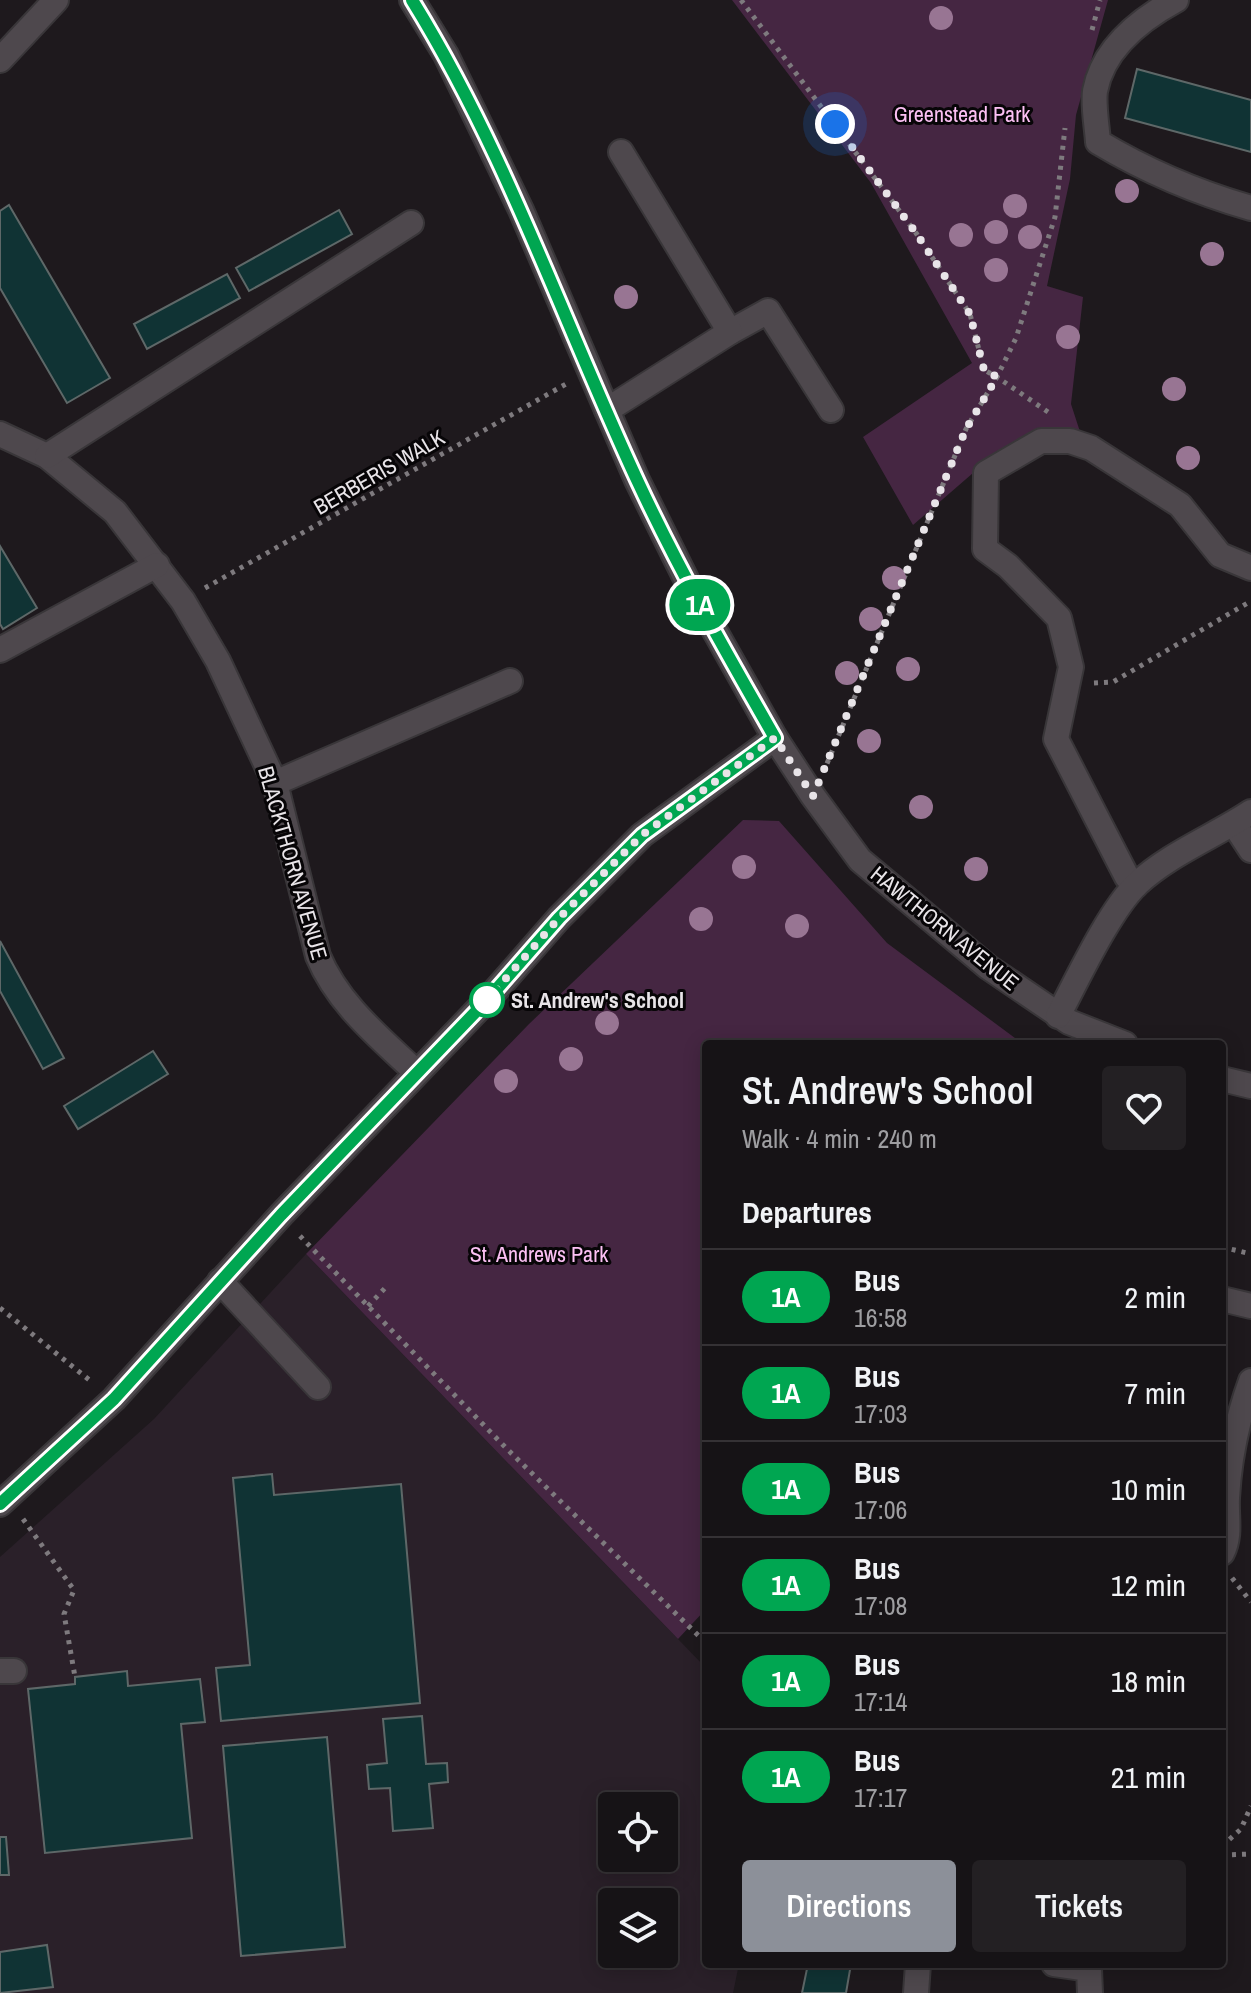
<!DOCTYPE html>
<html lang="en">
<head>
<meta charset="utf-8">
<style>
	body { margin:0; font-family:"Archivo Narrow",sans-serif; background:#232023; color:#f1f3f6; height:100vh; display:flex; flex-direction:column; font-size:30px; white-space:nowrap }
	* { box-sizing:border-box; margin:0 }
	p { font-size:26px; color:#9e9ea1 }
	.icon { flex:none; width:44px; height:44px; fill:none; stroke:currentColor; stroke-width:2; stroke-linecap:round; stroke-linejoin:round }
	.map { position:relative; flex:1; overflow:hidden }
	.details { position:absolute; left:702px; top:1040px; width:524px; height:928px; display:flex; flex-direction:column; background:#161316; border-radius:8px; box-shadow:0 4px 20px #0003,0 0 0 2px #353235 }
	.details>* { flex:none }
	.badge { padding:0 16px; border-radius:26px; font-size:28px; line-height:52px }
	.controls { position:absolute; left:598px; top:1792px; display:grid; gap:16px }
	.controls a { display:grid; place-items:center; width:80px; height:80px; border-radius:8px; background:#161316; box-shadow:0 4px 20px #0003,0 0 0 2px #353235; font-size:40px }
	.you { position:absolute; width:40px; height:40px; margin:-20px; border:6px solid #fff; border-radius:50%; background:#1a73e8; box-shadow:0 0 0 12px #1a73e833 }
	.map>.badge { position:absolute; translate:-50% -50%; box-shadow:0 0 0 4px #fff }
	h2 { padding:0 40px; font-size:30px; line-height:72px }
	.round { display:grid; place-items:center; flex:none; width:84px; height:84px; border-radius:8px; background:#232023 }
	.summary { display:flex; align-items:center; justify-content:space-between; height:136px; padding:0 40px }
	h1 { font-size:38px; font-weight:600; line-height:60px }
	.cta { display:flex; gap:16px; margin-top:auto; padding:16px 40px }
	.cta a { flex:1; height:92px; border-radius:8px; background:#8c9099; color:#fff; font-size:32px; font-weight:600; line-height:92px; text-align:center }
	.cta a+a { background:#232023; color:#f1f3f6 }
	ul { padding:0; list-style:none }
	li { display:flex; align-items:center; gap:24px; height:96px; padding:0 40px; border-top:2px solid #353235 }
	li div { flex:1 }
	li b { display:block; font-size:30px }
	li em { font-style:normal }
	li .badge { min-width:88px; font-weight:700; text-align:center }
	.map>svg:first-child { display:block }
	.built { fill:#2a2029; fill-rule:evenodd }
	.green { fill:#452642 }
	.building { fill:#103334; stroke:#5e6868; stroke-width:2 }
	.lines { fill:none; stroke-linecap:round; stroke-linejoin:round }
	.minor-casing { stroke:#393639; stroke-width:28 }
	.path { stroke:#7e7a7e; stroke-width:5; stroke-dasharray:4 6; stroke-linecap:butt }
	.minor { stroke:#4e484d; stroke-width:24 }
	.tree { fill:#987593 }
	.line-casing { stroke:#fff; stroke-width:18 }
	.line { stroke:#00a651; stroke-width:12 }
	.walk { stroke:#e8e4e8; stroke-width:8; stroke-dasharray:0 14.4 }
	.stop-dot { fill:#fff; stroke:#00a651; stroke-width:4 }
	.labels { text-anchor:middle; dominant-baseline:central; stroke-width:6; stroke-linejoin:round; paint-order:stroke }
	.park-label { font-size:22px; fill:#fcc0f4; stroke:#070507 }
	.street-label { font-size:22px; fill:#e8e4e8; stroke:#070507 }
	.stop-label { font-size:22px; font-weight:bold; fill:#e8e4e8; stroke:#070507; text-anchor:start }
</style>
</head>
<body>
<div class="map">
<svg width="1251" height="1993" viewBox="0 0 1251 1993">
	<rect width="100%" height="100%" fill="#1e191d"/>
	<path class="built" d="M306 1254 706 1668V1964H739L733 1993H0V1557L154 1419ZM612 1806H664V1858H612ZM612 1902H664V1954H612Z"/>
	<g class="green">
		<polygon points="732,0 1108,0 1076,115 1070,179 1047,286 1083,297 1071,404 1083,441 1029,439 973,473 913,525 863,437 972,363 871,183"/>
		<polygon points="743,820 779,821 887,943 1023,1044 706,1044 706,1609 678,1639 306,1254 529,1024"/>
	</g>
	<g class="building">
		<polygon points="1137,69 1251,100 1251,152 1125,118"/>
		<polygon points="9,205 110,378 67,403 0,288 0,211"/>
		<polygon points="339,210 352,234 249,291 236,268"/>
		<polygon points="227,274 240,298 147,349 134,324"/>
		<polygon points="0,546 37,608 3,629 0,624"/>
		<polygon points="0,941 64,1058 43,1069 0,991"/>
		<polygon points="153,1051 168,1074 78,1129 64,1106"/>
		<polygon points="272,1474 274,1495 401,1484 420,1703 221,1721 216,1668 250,1665 233,1478"/>
		<polygon points="127,1671 128,1686 200,1679 205,1722 181,1724 192,1838 45,1853 28,1689 75,1684 75,1677"/>
		<polygon points="422,1716 426,1764 447,1763 448,1782 429,1784 433,1828 393,1831 390,1788 369,1789 367,1765 387,1763 383,1719"/>
		<polygon points="327,1737 345,1947 241,1956 223,1746"/>
		<polygon points="0,1837 6,1837 9,1875 0,1875"/>
		<polygon points="47,1945 53,1987 0,1993 0,1952"/>
		<polygon points="808,1964 851,1964 846,1993 802,1993"/>
	</g>
	<g class="lines">
		<g class="minor-casing">
			<g id="minor">
				<polyline points="412,0 446,55 521,210 637,480 689,585 775,738 813,796 860,860 988,967 1069,1022 1125,1044"/>
				<path d="M1176 0C1141 19 1103 48 1095 91 1093 106 1097 126 1098 142 1148 172 1195 192 1251 208"/>
				<polyline points="0,60 56,0"/>
				<polyline points="730,332 768,311 831,410"/>
				<polyline points="607,410 730,332 621,152"/>
				<path d="M0 434 47 456 115 512 183 601 218 661 275 783 318 956C338 1004 379 1037 416 1072"/>
				<polyline points="47,456 411,223"/>
				<polyline points="0,650 157,565"/>
				<polyline points="275,783 510,681"/>
				<polyline points="1234,824 1251,850"/>
				<polyline points="1136,885 1127,877 1056,739 1071,667 1059,618 1008,566 985,549 986,473 1041,441 1070,441 1091,448 1180,505 1220,555 1251,568"/>
				<path d="M1058 1016C1077 980 1109 911 1137 884 1169 854 1215 836 1251 812"/>
				<polyline points="1222,1079 1251,1086"/>
				<polyline points="220,1281 318,1387"/>
				<polyline points="1222,1299 1251,1306"/>
				<polyline points="0,1504 114,1399 281,1215 488,999 559,918 642,835 775,738"/>
				<path d="M1222 1553C1231 1535 1226 1518 1227 1498 1229 1460 1238 1417 1251 1381"/>
				<polyline points="0,1671 14,1671"/>
				<polyline points="1054,1964 1089,1969 1090,1993"/>
				<polyline points="916,1993 918,1964"/>
			</g>
		</g>
		<g class="path">
			<polyline points="741,0 916,233 970,314 984,370 997,377 966,429 826,766"/>
			<polyline points="1092,30 1100,0"/>
			<polyline points="1048,412 997,377 1016,338 1055,217 1065,128"/>
			<polyline points="205,588 566,384"/>
			<polyline points="1094,683 1113,682 1251,601"/>
			<polyline points="300,1236 507,1449 706,1643"/>
			<polyline points="1222,1247 1251,1254"/>
			<polyline points="368,1306 387,1286"/>
			<polyline points="0,1308 93,1383"/>
			<polyline points="23,1519 74,1590 64,1614 75,1677"/>
			<polyline points="1232,1578 1251,1602"/>
			<polyline points="1222,1846 1241,1829 1251,1806"/>
			<polyline points="1222,1855 1251,1854"/>
		</g>
		<use href="#minor" class="minor"/>
	</g>
	<g class="tree">
		<circle cx="941" cy="18" r="12"/>
		<circle cx="1127" cy="191" r="12"/>
		<circle cx="1015" cy="206" r="12"/>
		<circle cx="996" cy="232" r="12"/>
		<circle cx="961" cy="235" r="12"/>
		<circle cx="1030" cy="237" r="12"/>
		<circle cx="1212" cy="254" r="12"/>
		<circle cx="996" cy="270" r="12"/>
		<circle cx="626" cy="297" r="12"/>
		<circle cx="1068" cy="337" r="12"/>
		<circle cx="1174" cy="389" r="12"/>
		<circle cx="1188" cy="458" r="12"/>
		<circle cx="894" cy="578" r="12"/>
		<circle cx="871" cy="619" r="12"/>
		<circle cx="908" cy="669" r="12"/>
		<circle cx="847" cy="673" r="12"/>
		<circle cx="869" cy="741" r="12"/>
		<circle cx="921" cy="807" r="12"/>
		<circle cx="744" cy="867" r="12"/>
		<circle cx="976" cy="869" r="12"/>
		<circle cx="701" cy="919" r="12"/>
		<circle cx="797" cy="926" r="12"/>
		<circle cx="607" cy="1023" r="12"/>
		<circle cx="571" cy="1059" r="12"/>
		<circle cx="506" cy="1081" r="12"/>
	</g>
	<g class="lines">
		<g class="line-casing">
			<path id="line" d="M0 1504 114 1399 281 1215 488 999 559 918 642 835 775 738C727 654 679 570 638 482 563 321 506 152 412 0"/>
		</g>
		<use href="#line" class="line"/>
		<polyline class="walk" points="487,1000 559,918 642,835 775,738 813,796 966,429 997,377 984,370 970,314 916,233 835,124"/>
	</g>
	<circle class="stop-dot" cx="487" cy="1000" r="16"/>
	<g class="labels">
		<g class="park-label">
			<text x="962" y="114">Greenstead Park</text>
			<text x="539" y="1254">St. Andrews Park</text>
		</g>
		<g class="street-label">
			<text transform="translate(379 472) rotate(-30)">BERBERIS WALK</text>
			<text transform="translate(293 863) rotate(74)">BLACKTHORN AVENUE</text>
			<text transform="translate(945 928) rotate(39)">HAWTHORN AVENUE</text>
		</g>
		<g class="stop-label">
			<text x="511" y="1000">St. Andrew's School</text>
		</g>
	</g>
</svg>
<div class="controls">
<a><svg class="icon" aria-label="locate" viewBox="0 0 24 24"><circle cx="12" cy="12" r="6"/><path d="M12 2v4M12 18v4M2 12h4M18 12h4"/></svg></a>
<a><svg class="icon" aria-label="layers" viewBox="0 0 24 24"><path d="M12 4l9 5-9 5-9-5zM3 14l9 5 9-5"/></svg></a>
</div>
<div class="you" style="left:835px;top:124px"></div>
<b class="badge" style="left:700px;top:605px;background:#00a651;color:#fff">1A</b>
<section class="details">
<div class="summary"><div><h1>St. Andrew's School</h1><p>Walk · 4 min · 240 m</p></div><a class="round"><svg class="icon" aria-label="heart" viewBox="0 0 24 24"><path d="M12 20l-8-8c-3-5 5-10 8-4 3-6 11-1 8 4z"/></svg></a></div>
<h2>Departures</h2>
<ul>
<li><span class="badge" style="background:#00a651;color:#fff">1A</span><div><b>Bus</b><p>16:58</p></div><em>2 min</em></li>
<li><span class="badge" style="background:#00a651;color:#fff">1A</span><div><b>Bus</b><p>17:03</p></div><em>7 min</em></li>
<li><span class="badge" style="background:#00a651;color:#fff">1A</span><div><b>Bus</b><p>17:06</p></div><em>10 min</em></li>
<li><span class="badge" style="background:#00a651;color:#fff">1A</span><div><b>Bus</b><p>17:08</p></div><em>12 min</em></li>
<li><span class="badge" style="background:#00a651;color:#fff">1A</span><div><b>Bus</b><p>17:14</p></div><em>18 min</em></li>
<li><span class="badge" style="background:#00a651;color:#fff">1A</span><div><b>Bus</b><p>17:17</p></div><em>21 min</em></li>
</ul>
<div class="cta"><a>Directions</a><a>Tickets</a></div>
</section>
</div>
</body>
</html>
